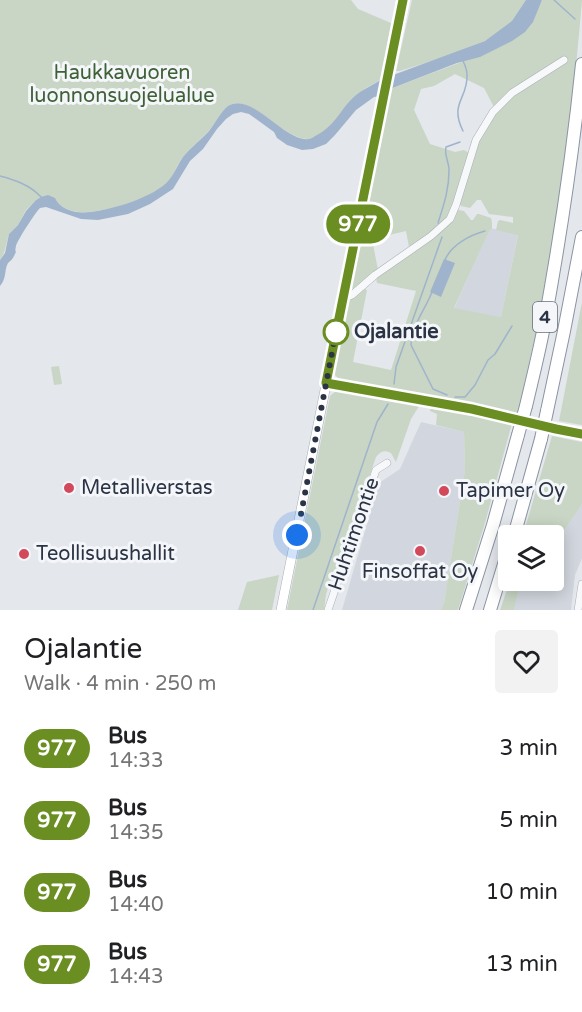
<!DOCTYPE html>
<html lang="en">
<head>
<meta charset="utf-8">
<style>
	body { margin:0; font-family:"Varela Round",sans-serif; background:#f2f2f2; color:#202124; height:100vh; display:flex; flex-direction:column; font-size:22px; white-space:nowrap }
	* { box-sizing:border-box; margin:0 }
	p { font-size:20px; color:#757577 }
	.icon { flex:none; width:33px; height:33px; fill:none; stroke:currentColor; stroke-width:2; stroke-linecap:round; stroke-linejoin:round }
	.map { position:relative; height:610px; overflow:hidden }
	.panel { display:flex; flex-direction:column; background:#fff; flex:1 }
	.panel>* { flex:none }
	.badge { padding:0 12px; border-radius:20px; font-size:21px; line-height:39px }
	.controls { position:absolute; left:498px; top:525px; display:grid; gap:12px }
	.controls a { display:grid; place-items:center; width:66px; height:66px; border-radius:6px; background:#fff; box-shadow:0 3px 15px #0003; font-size:30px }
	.you { position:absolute; width:30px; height:30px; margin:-15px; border:4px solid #fff; border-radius:50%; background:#1a73e8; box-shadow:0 0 0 9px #1a73e833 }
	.map>.badge { position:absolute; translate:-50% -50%; box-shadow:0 0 0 3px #fff }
	.round { display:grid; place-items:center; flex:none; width:63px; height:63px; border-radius:6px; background:#f2f2f2 }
	.head { display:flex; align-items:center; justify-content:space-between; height:102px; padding:0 24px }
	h1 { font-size:28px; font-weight:600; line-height:45px }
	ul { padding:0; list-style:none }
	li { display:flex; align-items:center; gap:18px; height:72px; padding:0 24px }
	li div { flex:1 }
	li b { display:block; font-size:22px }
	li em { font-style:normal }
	li .badge { min-width:66px; font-weight:700; text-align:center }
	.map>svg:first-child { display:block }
	.built { fill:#d2d6de }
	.green { fill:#c9d6c5 }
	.water { fill:#9fb4cc }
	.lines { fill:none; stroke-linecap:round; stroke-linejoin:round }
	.stream { stroke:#9fb4cc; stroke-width:1.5 }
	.minor-casing { stroke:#a9aeb7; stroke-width:8 }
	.tertiary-casing { stroke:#a9aeb7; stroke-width:10 }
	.secondary-casing { stroke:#a9aeb7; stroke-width:10 }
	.motorway-casing { stroke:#8b94a3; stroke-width:14 }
	.minor { stroke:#f7f8fa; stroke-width:7 }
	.tertiary { stroke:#f7f8fa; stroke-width:8 }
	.secondary { stroke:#fff; stroke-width:9 }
	.motorway { stroke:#fff; stroke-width:12 }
	.motorway-bridge-casing { stroke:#8b94a3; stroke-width:14; stroke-linecap:butt }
	.motorway-bridge { stroke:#fff; stroke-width:12 }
	.line-casing { stroke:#fff; stroke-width:14 }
	.line { stroke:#6b8e23; stroke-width:9 }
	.walk { stroke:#2b3445; stroke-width:6; stroke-dasharray:0 10.8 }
	.stop-dot { fill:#fff; stroke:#6b8e23; stroke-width:3 }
	.poi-dot { fill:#d1495b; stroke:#f4f6f9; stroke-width:2 }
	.labels { text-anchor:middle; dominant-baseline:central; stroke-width:6; stroke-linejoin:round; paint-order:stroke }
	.shield { fill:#f4f6f9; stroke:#676e7b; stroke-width:1.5 }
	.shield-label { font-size:18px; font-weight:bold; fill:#2b3445 }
	.park-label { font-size:20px; fill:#3f6138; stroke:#f4f6f9 }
	.stop-label { font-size:20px; font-weight:bold; fill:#2b3445; stroke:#f4f6f9; text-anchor:start }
	.poi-label { font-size:20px; fill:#2b3445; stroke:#f4f6f9; text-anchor:start }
	.street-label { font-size:20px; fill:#2b3445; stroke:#f4f6f9 }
</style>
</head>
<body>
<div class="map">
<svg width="582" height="610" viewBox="0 0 582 610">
	<rect width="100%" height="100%" fill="#e4e7ec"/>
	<g class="built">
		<polygon points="490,228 518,234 501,317 454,309"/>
		<polygon points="421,422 464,432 465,470 444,603 441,610 342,610 379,483 400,469"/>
		<polygon points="582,504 582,558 575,575 571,610 514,610 521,581 554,580 554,541 562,534"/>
	</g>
	<g class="green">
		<path d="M0 0H351L358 9 391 23 382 79C377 82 371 85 366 88 350 100 329 138 309 139 284 141 250 91 228 106 221 111 217 122 211 128 203 138 191 147 183 157 177 164 175 174 169 181 157 195 121 207 103 210 85 213 71 215 56 202L35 201 26 210 18 225 9 234 4 253 0 260Z"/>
		<polygon points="412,0 533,0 521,20 485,41 441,58 400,71 396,71"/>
		<path d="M542 0H582C575 85 565 171 551 255 542 310 529 363 517 417L470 406 341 381 335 375 334 367 342 336 345 309 348 302 365 289 367 290 353 362 391 370 416 291 377 283 376 278 448 225 458 210 464 211 471 220H473L477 214H479L491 218 492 222V229H490L454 308 501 317 518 235 496 230 498 221 500 220 513 223V217L489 214 481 200H477L470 208 461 206 459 202 478 143 483 132 496 111 484 88 455 74 434 86 421 89 414 110 430 144 455 152 464 150 469 153C464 171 459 200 450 216 442 229 422 240 409 247L406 231 372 239 378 270 356 289H353L350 283 390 89 464 61C476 51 487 48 502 44 521 38 535 17 542 0Z"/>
		<polygon points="582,302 582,425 559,421"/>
		<polygon points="59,366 62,384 54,385 51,367"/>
		<path d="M336 391H347L421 403 411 419 396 462 391 453C384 450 381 451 376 457L340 562C333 572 329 584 326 595 325 600 325 605 324 610H287L330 396Z"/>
		<polygon points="431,407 433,407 512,423 485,523 458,610 441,610 444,603 465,470 464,432 436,425 437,414 430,411"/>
		<polygon points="552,436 582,442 582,504 562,534 554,541 554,536 523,535"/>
		<polygon points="279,575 272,610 238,610 247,582"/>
		<polygon points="510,581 521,581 514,610 500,610"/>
	</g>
	<g class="water">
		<polygon points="526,0 542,0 533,22 525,32 512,41 480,57 457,63 390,89 393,75 485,41 512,21"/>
		<path d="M382 79 380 96 374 97 356 110 335 135 326 144 313 149 302 150 287 145 277 138 274 132 249 114 241 112 233 114 226 119 217 129 203 149 190 161 173 189 150 204 128 214 98 220 81 219 46 207 40 208C35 213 17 241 16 246 14 255 18 248 14 256 13 259 10 261 8 263 4 270 7 278 0 286V260L5 253 9 234 18 225 26 211 35 201 41 197 48 195 55 198C60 210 77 214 90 212 111 210 155 197 169 180 175 173 178 164 183 157 190 148 201 140 209 131 214 125 222 110 228 106 252 91 284 142 309 139 311 139 315 136 317 135 337 124 340 109 355 96 363 89 373 85 382 79Z"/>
		<polygon points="444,259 455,263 441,297 430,292"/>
	</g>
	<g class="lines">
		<g class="stream">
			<polyline points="554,0 575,19"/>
			<path d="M463 131C449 103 468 99 467 75 467 70 465 65 463 61"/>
			<path d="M0 176C15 180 30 185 41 197"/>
			<path d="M438 223C444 204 449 190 449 170 449 162 444 155 446 147L460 142"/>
			<path d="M445 260C451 245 470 235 485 231"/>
			<path d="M432 292C425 310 412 325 411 345L433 389 447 395"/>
			<polyline points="394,384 396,367 442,237"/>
			<polyline points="455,397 465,397 475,385 488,360 495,354 512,326"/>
			<polyline points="313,610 377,422 388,404"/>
		</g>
		<g class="minor-casing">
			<g id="minor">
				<polyline points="343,299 352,295 375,275 431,236 450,219 456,205 476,140 493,112 512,93 564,60"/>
				<polyline points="328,610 376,470 387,463"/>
				<polyline points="578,610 582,584"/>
			</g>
		</g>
		<g class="tertiary-casing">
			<polyline id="tertiary" points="326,383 472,409 556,429 582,434"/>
		</g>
		<g class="secondary-casing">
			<polyline id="secondary" points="281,610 403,0"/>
		</g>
		<g class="motorway-casing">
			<g id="motorway">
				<path d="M526 406C532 380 539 353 544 326 560 239 573 152 582 64"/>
				<polyline points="547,411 564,331 582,237"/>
				<polyline points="514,536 541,439"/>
				<polyline points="466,610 493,525 518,435"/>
				<polyline points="490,610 508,551"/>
			</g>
		</g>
		<use href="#minor" class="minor"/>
		<use href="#tertiary" class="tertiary"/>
		<use href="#secondary" class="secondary"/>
		<use href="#motorway" class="motorway"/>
		<g class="motorway-bridge-casing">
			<g id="motorway-bridge">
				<polyline points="518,435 526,406"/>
				<polyline points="541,439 547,411"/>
			</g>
		</g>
		<use href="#motorway-bridge" class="motorway-bridge"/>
	</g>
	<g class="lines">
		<g class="line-casing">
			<polyline id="line" points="403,0 326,383 472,409 556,429 582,434"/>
		</g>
		<use href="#line" class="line"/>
		<polyline class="walk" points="297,535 336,332"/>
	</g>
	<circle class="stop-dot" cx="336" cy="332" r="12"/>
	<g class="poi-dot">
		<circle cx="69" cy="488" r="6"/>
		<circle cx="444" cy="491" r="6"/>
		<circle cx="420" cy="551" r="6"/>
		<circle cx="24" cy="554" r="6"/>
	</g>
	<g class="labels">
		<rect class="shield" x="533" y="302" width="24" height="30" rx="4.5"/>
		<g class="shield-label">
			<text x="545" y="317">4</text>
		</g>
		<g class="park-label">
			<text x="122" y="73">Haukkavuoren<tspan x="122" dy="23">luonnonsuojelualue</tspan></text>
		</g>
		<g class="stop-label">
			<text x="354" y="332">Ojalantie</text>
		</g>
		<g class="poi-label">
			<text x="81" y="488">Metalliverstas</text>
			<text x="456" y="491">Tapimer Oy</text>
			<text x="36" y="554">Teollisuushallit</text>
			<text x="420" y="572" text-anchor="middle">Finsoffat Oy</text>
		</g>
		<g class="street-label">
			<text transform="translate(354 534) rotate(-71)">Huhtimontie</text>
		</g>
	</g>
</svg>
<div class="controls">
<a><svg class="icon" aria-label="layers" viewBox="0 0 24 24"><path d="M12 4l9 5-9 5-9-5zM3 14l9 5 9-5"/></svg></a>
</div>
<div class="you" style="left:297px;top:535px"></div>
<b class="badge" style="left:358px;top:224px;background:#6b8e23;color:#fff">977</b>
</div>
<section class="panel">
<div class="head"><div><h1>Ojalantie</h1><p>Walk · 4 min · 250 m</p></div><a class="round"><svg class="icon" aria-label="heart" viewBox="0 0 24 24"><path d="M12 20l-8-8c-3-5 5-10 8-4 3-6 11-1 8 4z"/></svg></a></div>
<ul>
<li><span class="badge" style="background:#6b8e23;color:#fff">977</span><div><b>Bus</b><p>14:33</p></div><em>3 min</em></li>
<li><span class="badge" style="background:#6b8e23;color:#fff">977</span><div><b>Bus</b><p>14:35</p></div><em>5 min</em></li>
<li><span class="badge" style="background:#6b8e23;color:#fff">977</span><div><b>Bus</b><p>14:40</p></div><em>10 min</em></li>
<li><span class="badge" style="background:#6b8e23;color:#fff">977</span><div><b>Bus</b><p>14:43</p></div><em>13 min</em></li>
</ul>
</section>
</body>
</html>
